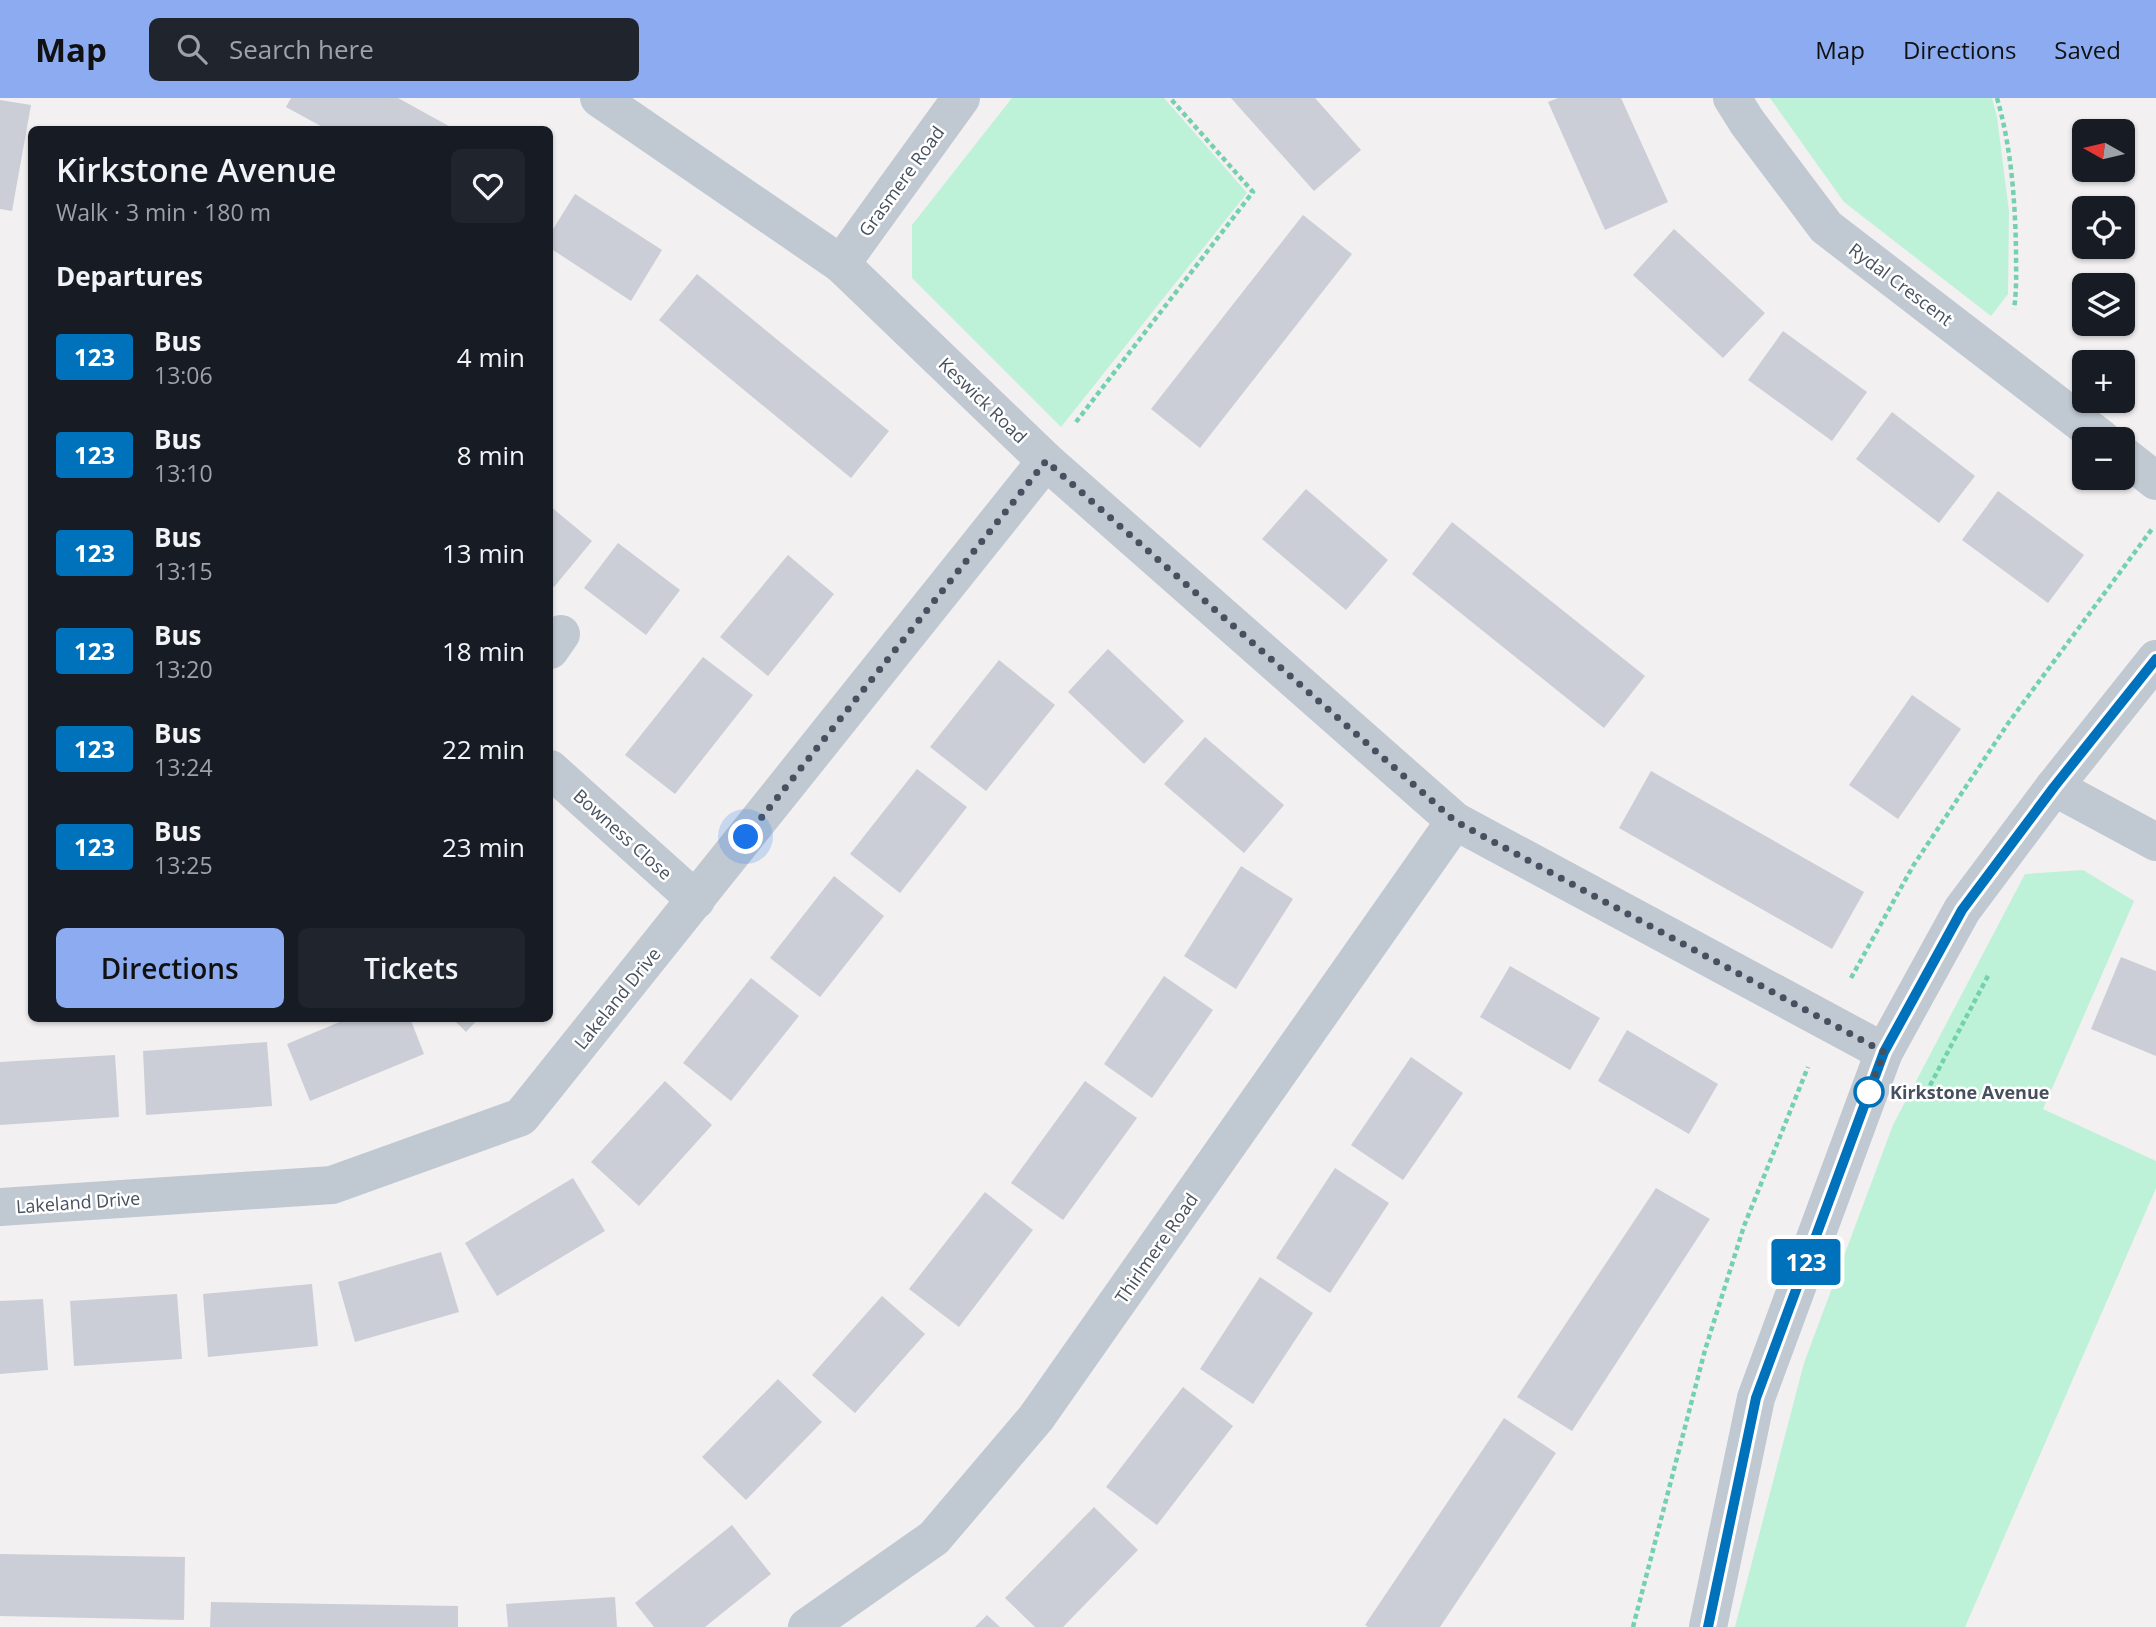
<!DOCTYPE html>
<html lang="en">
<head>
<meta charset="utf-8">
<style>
	body { margin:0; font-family:"Open Sans",sans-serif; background:#20242c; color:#f1f3f6; height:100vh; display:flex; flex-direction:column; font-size:26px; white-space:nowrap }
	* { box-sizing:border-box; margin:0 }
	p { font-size:23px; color:#9ea1a6 }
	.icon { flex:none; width:38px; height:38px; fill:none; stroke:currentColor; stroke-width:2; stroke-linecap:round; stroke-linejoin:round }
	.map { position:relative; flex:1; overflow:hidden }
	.drawer { position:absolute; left:28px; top:28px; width:525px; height:896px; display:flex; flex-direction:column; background:#171b24; border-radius:10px; box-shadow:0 2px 5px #0004 }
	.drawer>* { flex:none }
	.badge { padding:0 14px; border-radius:5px; font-size:24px; line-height:46px }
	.needle { width:46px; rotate:278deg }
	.controls { position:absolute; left:2072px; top:21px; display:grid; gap:14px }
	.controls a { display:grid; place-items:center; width:63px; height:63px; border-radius:10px; background:#171b24; box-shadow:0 2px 5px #0004; font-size:35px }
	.you { position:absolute; width:35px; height:35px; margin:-18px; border:5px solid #fff; border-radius:50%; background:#1a73e8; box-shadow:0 0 0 10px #1a73e833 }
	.map>.badge { position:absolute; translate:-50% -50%; box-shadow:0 0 0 4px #fff }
	h2 { padding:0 28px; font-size:26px; line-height:63px }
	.round { display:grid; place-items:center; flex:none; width:74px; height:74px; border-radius:10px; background:#20242c }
	.head { display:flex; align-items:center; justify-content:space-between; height:119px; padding:0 28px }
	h1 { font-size:33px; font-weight:600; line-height:52px }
	.cta { display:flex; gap:14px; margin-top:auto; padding:14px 28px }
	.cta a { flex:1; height:80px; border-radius:10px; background:#8cabf1; color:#111; font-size:28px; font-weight:600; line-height:80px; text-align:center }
	.cta a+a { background:#20242c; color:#f1f3f6 }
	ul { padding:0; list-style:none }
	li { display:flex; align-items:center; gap:21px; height:98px; padding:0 28px }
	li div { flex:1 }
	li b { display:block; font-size:26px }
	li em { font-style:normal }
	li .badge { min-width:77px; font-weight:700; text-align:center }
	header { display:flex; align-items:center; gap:42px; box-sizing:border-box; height:98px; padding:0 35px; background:#8cabf1; color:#111 }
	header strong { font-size:33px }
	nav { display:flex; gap:38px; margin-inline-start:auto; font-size:24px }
	.search { width:490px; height:63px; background:#20242c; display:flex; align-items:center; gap:18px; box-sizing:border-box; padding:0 24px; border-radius:10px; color:#9ea1a6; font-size:26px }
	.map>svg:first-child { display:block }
	.green { fill:#bdf1d8 }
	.building { fill:#cbced6 }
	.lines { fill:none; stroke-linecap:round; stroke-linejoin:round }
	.path { stroke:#73d1af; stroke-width:4.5; stroke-dasharray:5 3.5; stroke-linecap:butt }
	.minor { stroke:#c0c8d2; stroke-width:38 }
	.line-casing { stroke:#fff; stroke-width:16 }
	.line { stroke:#0072bc; stroke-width:10 }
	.walk { stroke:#47505e; stroke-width:7; stroke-dasharray:0 12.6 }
	.stop-dot { fill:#fff; stroke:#0072bc; stroke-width:3.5 }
	.labels { text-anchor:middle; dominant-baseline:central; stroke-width:5; stroke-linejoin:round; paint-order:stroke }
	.street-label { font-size:18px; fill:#47505e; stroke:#fff }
	.stop-label { font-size:18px; font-weight:bold; fill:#47505e; stroke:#fff; text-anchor:start }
</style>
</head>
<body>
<header>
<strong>Map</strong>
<div class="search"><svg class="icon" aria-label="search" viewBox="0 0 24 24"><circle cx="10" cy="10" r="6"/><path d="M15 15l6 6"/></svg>Search here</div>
<nav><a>Map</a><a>Directions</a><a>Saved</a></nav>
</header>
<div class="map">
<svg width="2156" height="1529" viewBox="0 0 2156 1529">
	<rect width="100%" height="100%" fill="#f2f0f0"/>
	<g class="green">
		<polygon points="1012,0 1164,0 1247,95 1061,329 912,180 912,127"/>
		<polygon points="1770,0 1992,0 1997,19 2009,114 2008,196 1991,218 1844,104"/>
		<polygon points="2083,772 2134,803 2043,1011 2156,1063 2156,1090 1965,1529 1735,1529 1804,1265 1893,1027 2025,776"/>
	</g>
	<g class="building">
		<polygon points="291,0 398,0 456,32 328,32 286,9"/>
		<polygon points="1231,0 1315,0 1361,52 1314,93"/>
		<polygon points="1558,0 1621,0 1668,104 1605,132 1548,4"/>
		<polygon points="0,2 31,7 12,113 0,111"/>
		<polygon points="575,96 662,152 631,203 550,150 550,136"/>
		<polygon points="1303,117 1352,156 1200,350 1151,311"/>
		<polygon points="1674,131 1765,215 1723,260 1633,177"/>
		<polygon points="697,176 889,333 851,380 659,222"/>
		<polygon points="1783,233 1867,294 1832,343 1748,282"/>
		<polygon points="1892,314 1975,378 1939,425 1856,361"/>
		<polygon points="1306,391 1388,462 1346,512 1262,441"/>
		<polygon points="1998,393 2084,457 2048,505 1962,442"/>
		<polygon points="550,408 592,443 554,489 550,485"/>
		<polygon points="1452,424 1645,578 1604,630 1412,476"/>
		<polygon points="618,445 680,492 646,537 584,490"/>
		<polygon points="788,457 834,496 768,578 720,539"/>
		<polygon points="1108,551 1184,623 1144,666 1068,594"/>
		<polygon points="703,559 753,597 675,696 625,657"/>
		<polygon points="999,562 1055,607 986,693 930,649"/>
		<polygon points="1912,597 1961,631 1898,721 1849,687"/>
		<polygon points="1205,639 1284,707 1244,755 1164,686"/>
		<polygon points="917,671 967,709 900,795 850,756"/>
		<polygon points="1651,673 1864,794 1832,851 1619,730"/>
		<polygon points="1241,768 1293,801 1236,891 1184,858"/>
		<polygon points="834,778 884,818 820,899 770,860"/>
		<polygon points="2121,859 2156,873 2156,958 2091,931"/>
		<polygon points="1510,868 1600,920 1570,972 1480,919"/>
		<polygon points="1164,878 1213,912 1152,1000 1104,966"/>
		<polygon points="751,880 799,918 731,1003 683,965"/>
		<polygon points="349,920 410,920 424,956 310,1003 287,946"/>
		<polygon points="452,920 479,920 466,934"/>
		<polygon points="1627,932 1718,986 1689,1036 1598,983"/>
		<polygon points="267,944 272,1008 146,1017 143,953"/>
		<polygon points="115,957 119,1019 0,1027 0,964"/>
		<polygon points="1411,959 1463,995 1403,1082 1351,1047"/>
		<polygon points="665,983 712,1027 639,1108 591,1064"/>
		<polygon points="1085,983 1137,1020 1063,1122 1011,1085"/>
		<polygon points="1335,1070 1389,1105 1330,1195 1276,1160"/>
		<polygon points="573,1080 605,1133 497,1198 465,1145"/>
		<polygon points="1656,1090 1710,1121 1572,1333 1517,1299"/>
		<polygon points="985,1094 1033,1132 959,1229 909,1191"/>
		<polygon points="441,1154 459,1214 355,1244 338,1184"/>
		<polygon points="1260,1179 1313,1215 1253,1306 1200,1271"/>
		<polygon points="312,1186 318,1248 208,1259 203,1196"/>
		<polygon points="177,1196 182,1261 74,1268 70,1203"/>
		<polygon points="882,1198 925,1236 855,1315 812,1277"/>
		<polygon points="43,1201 48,1272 0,1276 0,1203"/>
		<polygon points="778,1281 822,1324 746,1402 702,1359"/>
		<polygon points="1183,1289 1233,1328 1157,1427 1106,1389"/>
		<polygon points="1504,1320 1556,1355 1440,1529 1368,1529 1365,1527"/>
		<polygon points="1094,1409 1138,1452 1063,1529 1035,1529 1005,1500"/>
		<polygon points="732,1427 771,1476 705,1529 654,1529 635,1505"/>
		<polygon points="0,1456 185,1459 184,1522 0,1518"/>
		<polygon points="615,1499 617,1529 508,1529 506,1506"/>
		<polygon points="211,1504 458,1508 458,1529 210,1529"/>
		<polygon points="987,1517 1000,1529 975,1529"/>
	</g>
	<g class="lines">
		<g class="path">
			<path d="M1997 0C2011 48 2015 101 2016 151 2016 171 2017 191 2014 211"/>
			<polyline points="1076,324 1253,94 1170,0"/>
			<polyline points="1851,880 1913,768 2009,624 2152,431"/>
			<polyline points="1926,995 1989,876"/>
			<polyline points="1633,1529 1705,1252 1744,1128 1808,969"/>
		</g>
		<g class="minor">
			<polyline points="599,0 841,166 1046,363 1455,723 1884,954"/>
			<polyline points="1732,0 1747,24 1826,129 2102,341"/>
			<polyline points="841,166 961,0"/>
			<polyline points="2123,357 2156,383"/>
			<polyline points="550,552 561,536"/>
			<polyline points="550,671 696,802"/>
			<polyline points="2054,689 2156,744"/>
			<polyline points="0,1109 332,1087 521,1019 1046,363"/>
			<polyline points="807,1529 934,1440 1036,1320 1455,723"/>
			<polyline points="1708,1529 1756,1300 1884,954 1962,812 2054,689 2156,561"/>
		</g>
	</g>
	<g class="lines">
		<g class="line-casing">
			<polyline id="line" points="1708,1529 1756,1300 1884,954 1962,812 2054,689 2156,561"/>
		</g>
		<use href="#line" class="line"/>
		<polyline class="walk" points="746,739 1046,363 1455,723 1884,954 1865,1003 1869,994"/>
	</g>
	<circle class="stop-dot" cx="1869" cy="994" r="14"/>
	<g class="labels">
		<g class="street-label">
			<text transform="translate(901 83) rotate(-54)">Grasmere Road</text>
			<text transform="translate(1901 186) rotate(37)">Rydal Crescent</text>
			<text transform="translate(983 302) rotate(44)">Keswick Road</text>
			<text transform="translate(623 736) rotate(42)">Bowness Close</text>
			<text transform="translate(617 900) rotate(-51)">Lakeland Drive</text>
			<text transform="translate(78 1104) rotate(-4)">Lakeland Drive</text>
			<text transform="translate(1156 1150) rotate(-55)">Thirlmere Road</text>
		</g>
		<g class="stop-label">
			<text x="1890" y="994">Kirkstone Avenue</text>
		</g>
	</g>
</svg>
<div class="controls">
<a><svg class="needle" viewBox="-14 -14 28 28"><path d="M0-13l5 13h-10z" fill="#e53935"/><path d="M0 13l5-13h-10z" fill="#9ea1a6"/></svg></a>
<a><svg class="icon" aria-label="locate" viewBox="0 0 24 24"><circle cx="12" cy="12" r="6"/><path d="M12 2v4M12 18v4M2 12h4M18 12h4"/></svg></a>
<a><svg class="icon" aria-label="layers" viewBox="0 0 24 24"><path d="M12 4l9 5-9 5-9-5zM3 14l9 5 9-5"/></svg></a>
<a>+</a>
<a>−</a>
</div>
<div class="you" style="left:746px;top:739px"></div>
<b class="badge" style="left:1806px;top:1164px;background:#0072bc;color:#fff">123</b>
<section class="drawer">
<div class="head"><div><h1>Kirkstone Avenue</h1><p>Walk · 3 min · 180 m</p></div><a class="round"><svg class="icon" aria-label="heart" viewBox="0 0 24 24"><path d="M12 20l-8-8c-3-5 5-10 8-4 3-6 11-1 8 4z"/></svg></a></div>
<h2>Departures</h2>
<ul>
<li><span class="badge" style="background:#0072bc;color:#fff">123</span><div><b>Bus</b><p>13:06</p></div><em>4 min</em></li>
<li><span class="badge" style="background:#0072bc;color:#fff">123</span><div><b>Bus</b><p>13:10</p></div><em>8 min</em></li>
<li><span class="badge" style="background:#0072bc;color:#fff">123</span><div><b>Bus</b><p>13:15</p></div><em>13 min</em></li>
<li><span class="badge" style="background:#0072bc;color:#fff">123</span><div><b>Bus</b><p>13:20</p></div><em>18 min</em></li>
<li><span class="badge" style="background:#0072bc;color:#fff">123</span><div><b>Bus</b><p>13:24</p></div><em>22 min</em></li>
<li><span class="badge" style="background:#0072bc;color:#fff">123</span><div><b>Bus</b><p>13:25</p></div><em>23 min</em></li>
</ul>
<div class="cta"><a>Directions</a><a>Tickets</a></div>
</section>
</div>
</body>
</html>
